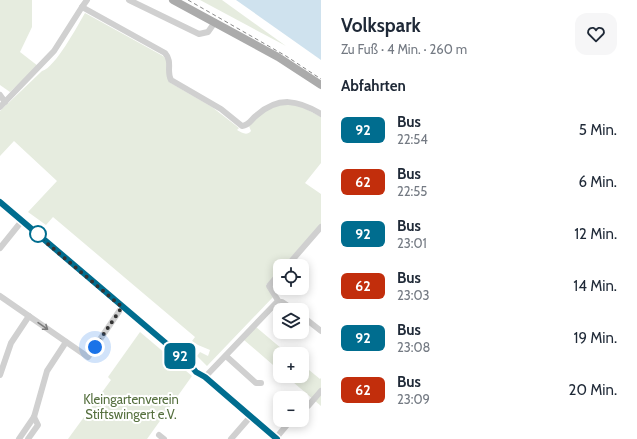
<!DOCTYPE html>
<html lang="de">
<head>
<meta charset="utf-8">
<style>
	body { margin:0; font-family:Cabin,sans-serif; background:#f6f6f7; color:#1f2937; height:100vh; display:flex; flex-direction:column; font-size:15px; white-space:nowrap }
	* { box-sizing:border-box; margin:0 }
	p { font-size:13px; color:#747a83 }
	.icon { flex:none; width:22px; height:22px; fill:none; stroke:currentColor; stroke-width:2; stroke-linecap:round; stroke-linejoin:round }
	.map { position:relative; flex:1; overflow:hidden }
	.sheet { display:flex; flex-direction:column; background:#fff; width:316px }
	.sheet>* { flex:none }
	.badge { padding:0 8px; border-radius:6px; font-size:14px; line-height:26px }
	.buttons { position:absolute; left:273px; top:259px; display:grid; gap:8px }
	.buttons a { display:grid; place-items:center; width:36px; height:36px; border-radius:8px; background:#fff; box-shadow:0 2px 10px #0003; font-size:20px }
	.you { position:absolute; width:20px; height:20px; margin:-10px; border:3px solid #fff; border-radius:50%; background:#1a73e8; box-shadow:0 0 0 6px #1a73e833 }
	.map>.badge { position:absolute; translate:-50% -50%; box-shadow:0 0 0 2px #fff }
	h2 { padding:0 20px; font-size:15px; line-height:36px }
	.round { display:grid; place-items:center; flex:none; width:42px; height:42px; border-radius:12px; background:#f6f6f7 }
	.summary { display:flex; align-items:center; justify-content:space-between; height:68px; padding:0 20px }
	h1 { font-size:19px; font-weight:700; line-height:30px }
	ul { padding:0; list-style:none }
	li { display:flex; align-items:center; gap:12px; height:52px; padding:0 20px }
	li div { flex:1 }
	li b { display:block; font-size:15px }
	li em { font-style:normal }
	li .badge { min-width:44px; font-weight:700; text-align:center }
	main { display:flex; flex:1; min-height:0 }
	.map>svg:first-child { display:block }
	.green { fill:#e6ecdf }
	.water { fill:#cfe2ee }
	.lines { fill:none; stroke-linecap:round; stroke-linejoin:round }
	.minor { stroke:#d0d0d0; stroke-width:6 }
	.major { stroke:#ababab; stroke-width:8 }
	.rail { stroke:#888; stroke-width:1; stroke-dasharray:4 3; stroke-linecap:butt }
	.oneway { stroke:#7a7a7a }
	.line-casing { stroke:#fff; stroke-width:9 }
	.line { stroke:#006d8f; stroke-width:6 }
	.walk { stroke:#333; stroke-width:4; stroke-dasharray:0 7.2 }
	.stop-dot { fill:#fff; stroke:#006d8f; stroke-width:2 }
	.labels { text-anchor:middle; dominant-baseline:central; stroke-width:4; stroke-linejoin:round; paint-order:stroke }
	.park-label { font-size:13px; fill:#56703f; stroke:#fff }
</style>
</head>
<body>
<main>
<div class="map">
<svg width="321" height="439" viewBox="0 0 321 439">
	<rect width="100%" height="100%" fill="#fff"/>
	<g class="green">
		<polygon points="0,0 32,0 32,27 20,52 38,66 10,92 0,85"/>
		<polygon points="200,0 222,0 286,46"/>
		<path d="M85 13 163 56 166 59 169 82 212 107 239 128 237 130C242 133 247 136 251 131L249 126 250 124 260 114 277 105 297 104 321 117V163L305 183 321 194V224L283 266H280V270L266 285 274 296 207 366 197 356 200 352 208 356 210 350 198 345 192 341 195 337 53 217 46 225 28 212 57 181 14 141 0 156V111L42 71C55 68 78 25 85 13Z"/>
		<polygon points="256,327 288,354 280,354 280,371 244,340"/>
		<polygon points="140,332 192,376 147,439 68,439 111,380 108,377"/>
		<polygon points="302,366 308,371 309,370 320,379 321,378 321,406 286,376 302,376"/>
	</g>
	<polygon class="water" points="236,0 321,0 321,60"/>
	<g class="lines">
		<g class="minor">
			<polyline points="129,0 199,34 208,32 215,22"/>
			<path d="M82 7 165 53C173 62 166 71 171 80L221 109 242 126C250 125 251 119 257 115 279 96 298 100 321 114"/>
			<polyline points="0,95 5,102"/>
			<polyline points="0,107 54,51 82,7 87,0"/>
			<polyline points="0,202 188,362 196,372 205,377 277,439"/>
			<polyline points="0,248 21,222"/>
			<polyline points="287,266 321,227"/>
			<polyline points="0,296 88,357 122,307"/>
			<polyline points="279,302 269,286 280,273"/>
			<polyline points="302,316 321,331"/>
			<polyline points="226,356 256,383 261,383"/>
			<polyline points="0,375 11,343 29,316"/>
			<polyline points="205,377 276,303 282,302 294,310"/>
			<polyline points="302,406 308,406 321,391"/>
			<polyline points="159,435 164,439"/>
			<polyline points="276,438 291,420"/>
			<polyline points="19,439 34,417 47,371 66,342"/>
			<polyline points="28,439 38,425 34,417"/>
			<polyline points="231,439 251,416"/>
		</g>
		<polyline class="major" points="173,0 278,57 321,85"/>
		<polyline class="rail" points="188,0 286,56 321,79"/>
	</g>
	<defs><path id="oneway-shaft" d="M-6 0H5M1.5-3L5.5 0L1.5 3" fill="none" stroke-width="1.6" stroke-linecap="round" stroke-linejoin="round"/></defs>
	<use class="oneway" href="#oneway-shaft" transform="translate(43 326) rotate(35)"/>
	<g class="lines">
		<g class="line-casing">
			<polyline id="line" points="0,202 188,362 196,372 205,377 277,439"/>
		</g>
		<use href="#line" class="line"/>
		<polyline class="walk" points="38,234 48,244 122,307 95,347"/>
	</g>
	<circle class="stop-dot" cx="38" cy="234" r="8"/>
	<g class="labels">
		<g class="park-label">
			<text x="131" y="399">Kleingartenverein<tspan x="131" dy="15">Stiftswingert e.V.</tspan></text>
		</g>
	</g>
</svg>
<div class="buttons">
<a><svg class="icon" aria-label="locate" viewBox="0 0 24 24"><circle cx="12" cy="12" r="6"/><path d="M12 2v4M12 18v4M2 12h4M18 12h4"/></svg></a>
<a><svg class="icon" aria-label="layers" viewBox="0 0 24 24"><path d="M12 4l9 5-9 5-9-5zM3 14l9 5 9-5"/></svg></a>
<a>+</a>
<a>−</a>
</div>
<div class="you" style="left:95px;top:347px"></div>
<b class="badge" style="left:180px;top:356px;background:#006d8f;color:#fff">92</b>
</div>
<section class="sheet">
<div class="summary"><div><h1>Volkspark</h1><p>Zu Fuß · 4 Min. · 260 m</p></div><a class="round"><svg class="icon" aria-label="heart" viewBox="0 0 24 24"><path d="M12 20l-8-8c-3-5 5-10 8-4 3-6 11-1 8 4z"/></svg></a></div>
<h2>Abfahrten</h2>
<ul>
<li><span class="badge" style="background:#006d8f;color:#fff">92</span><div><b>Bus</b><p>22:54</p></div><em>5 Min.</em></li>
<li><span class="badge" style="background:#c22e0c;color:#fff">62</span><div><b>Bus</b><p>22:55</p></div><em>6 Min.</em></li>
<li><span class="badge" style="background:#006d8f;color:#fff">92</span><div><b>Bus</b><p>23:01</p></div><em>12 Min.</em></li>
<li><span class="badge" style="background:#c22e0c;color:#fff">62</span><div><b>Bus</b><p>23:03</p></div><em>14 Min.</em></li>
<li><span class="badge" style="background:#006d8f;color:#fff">92</span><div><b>Bus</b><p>23:08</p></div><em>19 Min.</em></li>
<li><span class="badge" style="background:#c22e0c;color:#fff">62</span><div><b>Bus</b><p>23:09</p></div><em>20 Min.</em></li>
</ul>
</section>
</main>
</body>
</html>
